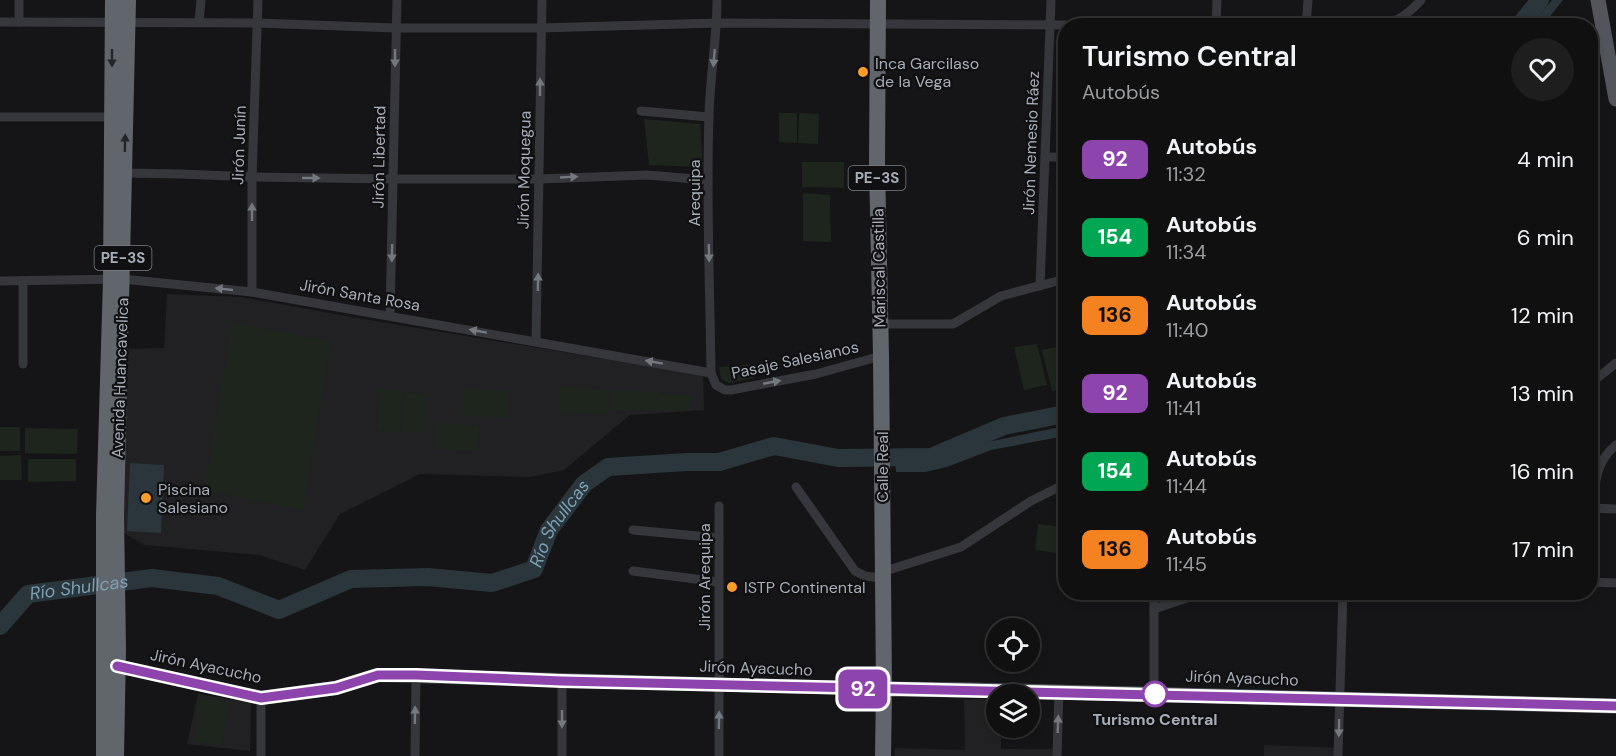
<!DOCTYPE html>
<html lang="es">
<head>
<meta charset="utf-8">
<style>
	body { margin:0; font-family:"DM Sans",sans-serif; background:#1e1e1f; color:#f1f3f6; height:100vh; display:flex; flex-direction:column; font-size:22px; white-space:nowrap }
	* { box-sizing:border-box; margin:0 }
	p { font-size:20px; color:#9c9d9f }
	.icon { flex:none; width:33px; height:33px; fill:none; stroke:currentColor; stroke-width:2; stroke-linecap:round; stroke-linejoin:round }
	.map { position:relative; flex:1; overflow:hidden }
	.drawer { position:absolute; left:1058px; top:18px; width:540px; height:582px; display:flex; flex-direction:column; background:#101011; border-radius:24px; box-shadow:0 3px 9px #0003,0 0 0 2px #303031 }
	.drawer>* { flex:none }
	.badge { padding:0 12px; border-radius:9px; font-size:21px; line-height:39px }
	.tools { position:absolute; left:986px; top:618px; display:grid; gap:12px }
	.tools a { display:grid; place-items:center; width:54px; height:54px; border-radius:50%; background:#101011; box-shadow:0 3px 9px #0003,0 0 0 2px #303031; font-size:30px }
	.map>.badge { position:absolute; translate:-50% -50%; box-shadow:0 0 0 3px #fff }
	.round { display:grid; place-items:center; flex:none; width:63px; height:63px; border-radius:32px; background:#1e1e1f }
	.overview { display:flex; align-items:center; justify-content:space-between; height:102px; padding:0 24px }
	h1 { font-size:28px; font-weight:600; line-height:45px }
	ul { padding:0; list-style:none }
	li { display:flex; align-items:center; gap:18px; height:78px; padding:0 24px }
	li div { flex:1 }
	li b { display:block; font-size:22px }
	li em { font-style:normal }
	li .badge { min-width:66px; font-weight:700; text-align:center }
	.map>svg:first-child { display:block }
	.built { fill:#212124 }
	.green { fill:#1d251d }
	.water { fill:#2a363b }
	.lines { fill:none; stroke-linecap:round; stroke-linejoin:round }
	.river { stroke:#2a363b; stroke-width:18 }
	.street { stroke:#36373c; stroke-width:9 }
	.secondary { stroke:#44474c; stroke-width:14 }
	.primary { stroke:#52555b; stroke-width:15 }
	.highway { stroke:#61666d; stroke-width:16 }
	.oneway { fill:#242629 }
	.oneway2 { fill:#747880 }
	.line-casing { stroke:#fff; stroke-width:14 }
	.line { stroke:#8e44ad; stroke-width:9 }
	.poi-dot { fill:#fb9e29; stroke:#101012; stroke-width:2 }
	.stop-dot { fill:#fff; stroke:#8e44ad; stroke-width:3 }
	.labels { text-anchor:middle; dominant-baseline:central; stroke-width:4.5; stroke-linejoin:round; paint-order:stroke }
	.shield { fill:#101012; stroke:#797e86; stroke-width:1.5 }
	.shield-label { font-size:15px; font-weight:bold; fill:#a6adb8 }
	.poi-label { font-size:16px; fill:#a6adb8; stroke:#101012; text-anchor:start }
	.street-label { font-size:16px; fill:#a6adb8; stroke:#101012 }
	.stop-label { font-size:16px; font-weight:bold; fill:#a6adb8; stroke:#101012 }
	.water-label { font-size:18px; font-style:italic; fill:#7ba0b5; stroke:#101012 }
</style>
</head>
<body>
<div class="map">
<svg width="1616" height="756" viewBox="0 0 1616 756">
	<rect width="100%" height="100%" fill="#151517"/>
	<g class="built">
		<polygon points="167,294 241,297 357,318 703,375 704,410 630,415 564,470 530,477 420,474 340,514 305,570 259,555 144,545 122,532 126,349 164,348"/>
		<polygon points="198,694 251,703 250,751 187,744"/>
		<polygon points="996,698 996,728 1001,728 1001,749 1053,749 1053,756 895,756 895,748 965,750 964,700"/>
		<polygon points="1264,745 1341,748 1341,756 1264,756"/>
	</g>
	<g class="green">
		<polygon points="779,113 797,113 797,143 779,142"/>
		<polygon points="799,113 819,114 818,144 798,143"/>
		<polygon points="644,119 700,124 703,167 649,165"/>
		<polygon points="802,162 844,162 844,188 802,187"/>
		<polygon points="803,193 830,195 831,242 803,241"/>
		<polygon points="232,322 331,342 303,510 204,490"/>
		<polygon points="1037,344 1047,385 1024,390 1014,347"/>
		<polygon points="1065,345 1065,388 1052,391 1042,350"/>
		<polygon points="752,364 754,378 729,383 721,379 719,367"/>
		<polygon points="560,386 607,390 607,414 560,412"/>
		<polygon points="464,388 509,391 508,418 462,415"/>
		<polygon points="379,389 401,391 400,432 377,431"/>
		<polygon points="611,390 657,392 658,406 659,394 691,395 690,411 612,410"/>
		<polygon points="405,392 426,394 424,433 402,432"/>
		<polygon points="436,423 479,425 478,451 435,449"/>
		<rect x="0" y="427" width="20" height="24"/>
		<polygon points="25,428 78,429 77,454 25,453"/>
		<polygon points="21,455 22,480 0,480 0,456"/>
		<polygon points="28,459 76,459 76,481 28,482"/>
		<polygon points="1038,524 1065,527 1065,554 1035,550"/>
		<polygon points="200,697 229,701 222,745 194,741"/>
	</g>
	<g class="water">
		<polygon points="1552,0 1563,0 1543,25 1531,25"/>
		<polygon points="1065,426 1065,436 991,450 947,467 925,472 896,472 895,461"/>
		<polygon points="130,463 164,465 161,533 127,531"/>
	</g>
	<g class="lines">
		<g class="river">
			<polyline points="1519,26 1540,0"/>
			<path id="s1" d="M0 626 28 594 152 578 218 586 279 610 351 579 428 577 492 583 534 569 549 530 584 484 608 467 687 462H719L774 446 838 458 931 457 1004 426 1065 414"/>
		</g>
		<g class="street">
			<polyline points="19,0 19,22"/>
			<path d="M717 0C717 39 710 76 709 115 706 201 710 287 711 373L716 385 725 390H731L816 374 881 356"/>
			<polyline points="0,22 258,23 395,28 540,28 717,23 1262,26"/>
			<polyline points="199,22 201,0"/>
			<polyline points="1216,26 1217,0"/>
			<polyline points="1306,26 1308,0"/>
			<path d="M1349 26C1384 25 1397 27 1421 0"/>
			<polyline points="641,111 709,117"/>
			<polyline points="0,117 112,117"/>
			<polyline points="1045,157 1065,157"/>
			<polyline points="122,173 182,174 252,177 393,179 540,179 647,175 707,180"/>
			<polyline points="0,281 122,279 252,292 711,373"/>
			<polyline points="1040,286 1051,0"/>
			<polyline points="252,292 252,177 258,0"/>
			<polyline points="390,315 397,0"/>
			<polyline points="880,324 953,324 1001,296 1065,279"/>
			<polyline points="536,341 542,0"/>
			<polyline points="23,364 23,281"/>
			<polyline points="1590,384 1616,363"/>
			<polyline points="796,487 855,571 865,576 882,578"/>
			<polyline points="1590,508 1616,509"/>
			<path d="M1594 508C1594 484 1596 461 1616 445"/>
			<polyline points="633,530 719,538"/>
			<polyline points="633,571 719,582"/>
			<polyline points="882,572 961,547 1031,501 1065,484"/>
			<polyline points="1590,582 1616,583"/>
			<polyline points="1154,609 1205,592"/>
			<polyline points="562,681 562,756"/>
			<polyline points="1154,694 1154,592"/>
			<polyline points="261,756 261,698"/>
			<polyline points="415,756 416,675"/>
			<polyline points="719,756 719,506"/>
			<polyline points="1057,756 1059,692"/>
			<polyline points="1338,756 1343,592"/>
		</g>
		<polyline class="secondary" points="117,666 261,698 336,688 378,675 884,689"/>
		<g class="primary">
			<polyline points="1598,0 1616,99"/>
			<polyline points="884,689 971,690 1616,706"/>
		</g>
		<g class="highway">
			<polyline points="878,0 877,165 881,356 884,689 883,756"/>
			<polyline points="104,756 104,515 111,280 113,0"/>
			<polyline points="116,756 118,649 116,516 128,0"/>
		</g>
	</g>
	<defs><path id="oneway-solid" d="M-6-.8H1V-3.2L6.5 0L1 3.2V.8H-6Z" transform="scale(1.5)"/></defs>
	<g class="oneway">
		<use href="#oneway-solid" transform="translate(112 58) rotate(90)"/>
		<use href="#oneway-solid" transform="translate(125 143) rotate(-89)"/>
	</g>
	<g class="oneway2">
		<use href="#oneway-solid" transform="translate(395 58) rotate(90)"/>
		<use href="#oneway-solid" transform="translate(714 58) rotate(95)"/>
		<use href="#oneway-solid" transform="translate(540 87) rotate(-90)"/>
		<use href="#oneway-solid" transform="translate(569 177) rotate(-3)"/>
		<use href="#oneway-solid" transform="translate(311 178)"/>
		<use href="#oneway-solid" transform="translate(252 212) rotate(-90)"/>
		<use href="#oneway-solid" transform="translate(392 253) rotate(91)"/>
		<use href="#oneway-solid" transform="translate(709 253) rotate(89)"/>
		<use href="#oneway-solid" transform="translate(538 282) rotate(-89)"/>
		<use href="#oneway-solid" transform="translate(224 289) rotate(-174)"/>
		<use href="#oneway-solid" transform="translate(478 331) rotate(-170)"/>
		<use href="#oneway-solid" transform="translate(654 362) rotate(-170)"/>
		<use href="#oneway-solid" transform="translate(772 382) rotate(-11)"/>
		<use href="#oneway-solid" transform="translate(415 715) rotate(-89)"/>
		<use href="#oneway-solid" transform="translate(562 719) rotate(90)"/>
		<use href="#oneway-solid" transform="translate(719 720) rotate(-89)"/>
		<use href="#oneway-solid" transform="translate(1058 724) rotate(-88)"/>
		<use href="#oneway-solid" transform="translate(1339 728) rotate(91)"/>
	</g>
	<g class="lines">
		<g class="line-casing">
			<polyline id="line" points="117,666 261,698 336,688 378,675 416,675 562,681 1616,706"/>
		</g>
		<use href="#line" class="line"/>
	</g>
	<g class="poi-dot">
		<circle cx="863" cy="72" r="6"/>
		<circle cx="146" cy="498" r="6"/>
		<circle cx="732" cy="587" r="6"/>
	</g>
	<circle class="stop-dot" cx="1155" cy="694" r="12"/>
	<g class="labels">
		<g class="shield">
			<rect x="848.5" y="166" width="57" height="24" rx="4.5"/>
			<rect x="94.5" y="246" width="57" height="24" rx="4.5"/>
		</g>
		<g class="shield-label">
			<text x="877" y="178">PE-3S</text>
			<text x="123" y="258">PE-3S</text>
		</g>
		<g class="poi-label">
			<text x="875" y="63">Inca Garcilaso<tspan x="875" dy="18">de la Vega</tspan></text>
			<text x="158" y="489">Piscina<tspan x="158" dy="18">Salesiano</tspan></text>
			<text x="744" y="587">ISTP Continental</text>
		</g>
		<g class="street-label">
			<text transform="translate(1031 143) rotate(-88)">Jirón Nemesio Ráez</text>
			<text transform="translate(239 145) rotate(-88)">Jirón Junín</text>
			<text transform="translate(379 157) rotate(-89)">Jirón Libertad</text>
			<text transform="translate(524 170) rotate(-89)">Jirón Moquegua</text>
			<text transform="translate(694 193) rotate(-90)">Arequipa</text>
			<text transform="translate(879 268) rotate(-91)">Mariscal Castilla</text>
			<text transform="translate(360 295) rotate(10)">Jirón Santa Rosa</text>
			<text transform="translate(795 360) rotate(-12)">Pasaje Salesianos</text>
			<text transform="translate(120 378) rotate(-88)">Avenida Huancavelica</text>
			<text transform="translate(882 467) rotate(-90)">Calle Real</text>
			<text transform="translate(704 577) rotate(-90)">Jirón Arequipa</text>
			<text transform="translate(206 666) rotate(12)">Jirón Ayacucho</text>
			<text transform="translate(756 668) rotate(2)">Jirón Ayacucho</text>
			<text transform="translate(1242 678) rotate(2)">Jirón Ayacucho</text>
		</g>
		<g class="stop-label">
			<text x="1155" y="719">Turismo Central</text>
		</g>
		<g class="water-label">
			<text stroke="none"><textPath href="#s1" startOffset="616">Río Shullcas</textPath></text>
			<text stroke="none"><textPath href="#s1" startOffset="94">Río Shullcas</textPath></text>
		</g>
	</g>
</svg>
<div class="tools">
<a><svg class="icon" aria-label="locate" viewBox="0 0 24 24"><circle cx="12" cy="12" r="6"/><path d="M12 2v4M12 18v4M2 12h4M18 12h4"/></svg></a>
<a><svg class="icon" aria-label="layers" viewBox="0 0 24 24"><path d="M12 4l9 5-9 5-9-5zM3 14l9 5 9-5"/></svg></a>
</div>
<b class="badge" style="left:863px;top:689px;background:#8e44ad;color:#fff">92</b>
<section class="drawer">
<div class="overview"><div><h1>Turismo Central</h1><p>Autobús</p></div><a class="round"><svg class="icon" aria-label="heart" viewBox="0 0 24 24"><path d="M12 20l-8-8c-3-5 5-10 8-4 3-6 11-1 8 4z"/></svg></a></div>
<ul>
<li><span class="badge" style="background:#8e44ad;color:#fff">92</span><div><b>Autobús</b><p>11:32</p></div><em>4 min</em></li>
<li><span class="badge" style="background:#00a651;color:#fff">154</span><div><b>Autobús</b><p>11:34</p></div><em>6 min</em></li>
<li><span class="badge" style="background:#f58220;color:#111">136</span><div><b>Autobús</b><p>11:40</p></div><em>12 min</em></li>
<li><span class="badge" style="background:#8e44ad;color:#fff">92</span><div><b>Autobús</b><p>11:41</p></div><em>13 min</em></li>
<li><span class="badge" style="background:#00a651;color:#fff">154</span><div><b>Autobús</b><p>11:44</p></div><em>16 min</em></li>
<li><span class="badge" style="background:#f58220;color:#111">136</span><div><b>Autobús</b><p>11:45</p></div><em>17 min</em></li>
</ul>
</section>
</div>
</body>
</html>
